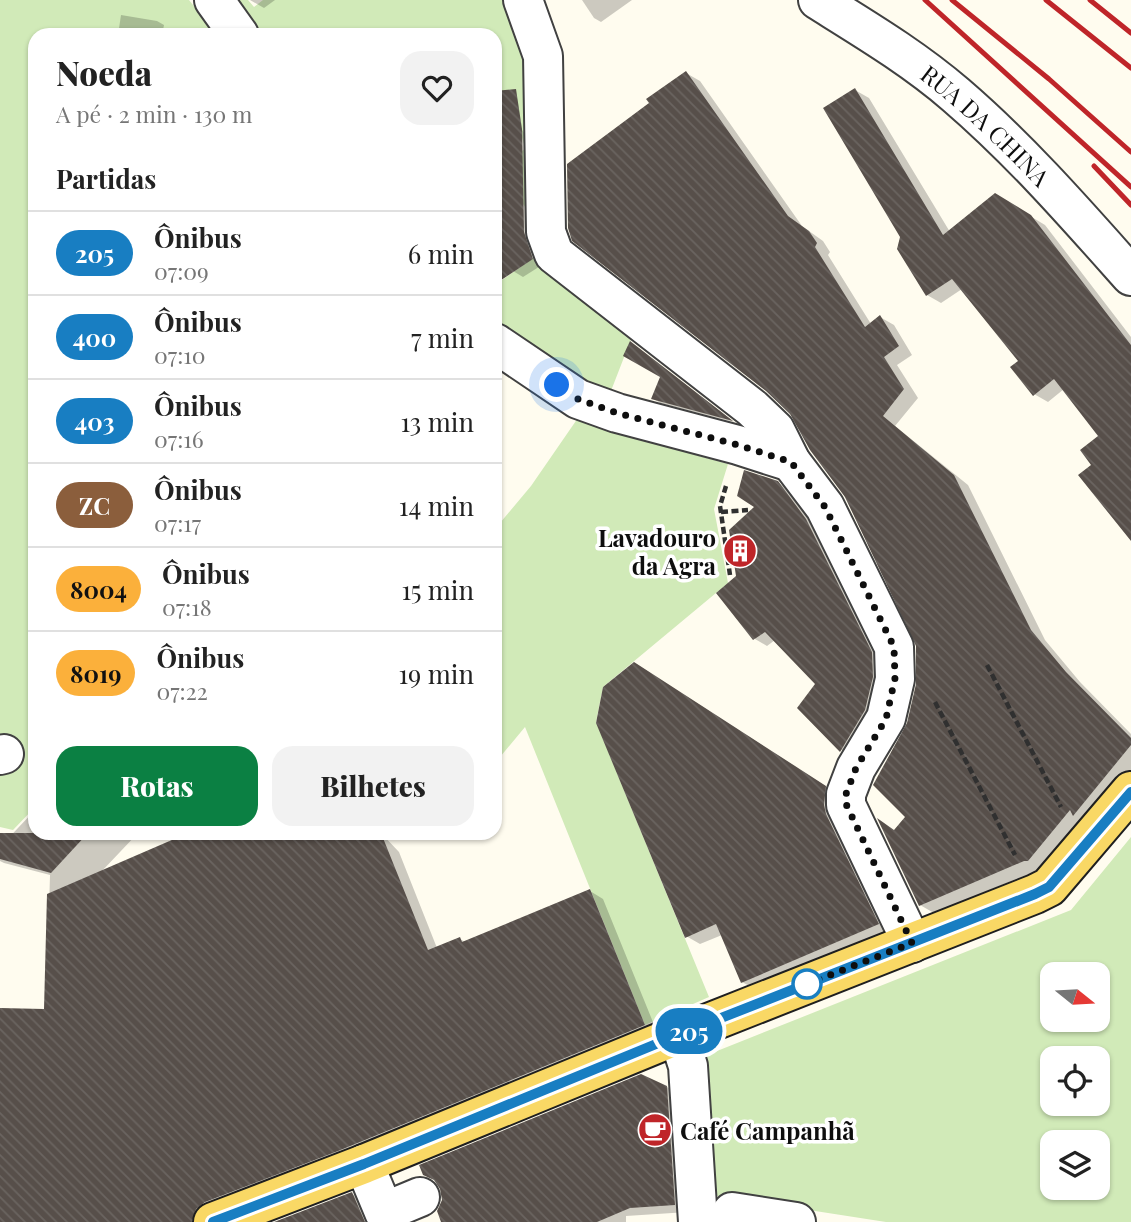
<!DOCTYPE html>
<html lang="pt">
<head>
<meta charset="utf-8">
<style>
	body { margin:0; font-family:"Playfair Display",serif; background:#f2f2f2; color:#222; height:100vh; display:flex; flex-direction:column; font-size:26px; white-space:nowrap }
	* { box-sizing:border-box; margin:0 }
	p { font-size:23px; color:#767676 }
	.icon { flex:none; width:38px; height:38px; fill:none; stroke:currentColor; stroke-width:2; stroke-linecap:round; stroke-linejoin:round }
	.map { position:relative; flex:1; overflow:hidden }
	.drawer { position:absolute; left:28px; top:28px; width:474px; height:812px; display:flex; flex-direction:column; background:#fff; border-radius:21px; box-shadow:0 2px 5px #0004 }
	.drawer>* { flex:none }
	.badge { padding:0 14px; border-radius:23px; font-size:24px; line-height:46px }
	.needle { width:46px; rotate:108deg }
	.fabs { position:absolute; left:1040px; top:962px; display:grid; gap:14px }
	.fabs a { display:grid; place-items:center; width:70px; height:70px; border-radius:14px; background:#fff; box-shadow:0 2px 5px #0004; font-size:35px }
	.you { position:absolute; width:35px; height:35px; margin:-18px; border:5px solid #fff; border-radius:50%; background:#1a73e8; box-shadow:0 0 0 10px #1a73e833 }
	.map>.badge { position:absolute; translate:-50% -50%; box-shadow:0 0 0 4px #fff }
	h2 { padding:0 28px; font-size:26px; line-height:63px }
	.round { display:grid; place-items:center; flex:none; width:74px; height:74px; border-radius:21px; background:#f2f2f2 }
	.head { display:flex; align-items:center; justify-content:space-between; height:119px; padding:0 28px }
	h1 { font-size:33px; font-weight:800; line-height:52px }
	.cta { display:flex; gap:14px; margin-top:auto; padding:14px 28px }
	.cta a { flex:1; height:80px; border-radius:21px; background:#0b8043; color:#fff; font-size:28px; font-weight:800; line-height:80px; text-align:center }
	.cta a+a { background:#f2f2f2; color:#222 }
	ul { padding:0; list-style:none }
	li { display:flex; align-items:center; gap:21px; height:84px; padding:0 28px; border-top:2px solid #e0e0e0 }
	li div { flex:1 }
	li b { display:block; font-size:26px }
	li em { font-style:normal }
	li .badge { min-width:77px; font-weight:700; text-align:center }
	.map>svg:first-child { display:block }
	.grass { fill:#d1eab8; fill-rule:evenodd }
	.shadow { fill:#0003 }
	.building { fill:url(#building-back-hatch) }
	.lines { fill:none; stroke-linecap:round; stroke-linejoin:round }
	.minor-casing { stroke:#414141; stroke-width:42 }
	.major-casing { stroke:#1f1f1f; stroke-width:42 }
	.path { stroke:#303030; stroke-width:4.5; stroke-dasharray:7 3.5; stroke-linecap:butt }
	.minor { stroke:#fff; stroke-width:38 }
	.major { stroke:#f9d865; stroke-width:38 }
	.rail { stroke:#bf2529; stroke-width:5 }
	.line-casing { stroke:#fff; stroke-width:16 }
	.line { stroke:#187ec2; stroke-width:10 }
	.walk { stroke:#0e0e0e; stroke-width:7; stroke-dasharray:0 12.6 }
	.stop-dot { fill:#fff; stroke:#187ec2; stroke-width:3.5 }
	.labels { text-anchor:middle; dominant-baseline:central; stroke-width:7; stroke-linejoin:round; paint-order:stroke }
	.street-label { font-size:24px; fill:#0e0e0e; stroke:#fff }
	.poi-label { font-size:24px; font-weight:bold; fill:#0e0e0e; stroke:#fff; text-anchor:end }
</style>
</head>
<body>
<div class="map">
<svg width="1131" height="1222" viewBox="0 0 1131 1222">
	<defs>
		<pattern id="building-back-hatch" width="6" height="6" patternUnits="userSpaceOnUse" patternTransform="scale(1.75)"><rect width="6" height="6" fill="#574f4a"/><path d="M-1 5l2 2M0 0l6 6M5-1l2 2" fill="none" stroke="#6a6460"/></pattern>
	</defs>
	<rect width="100%" height="100%" fill="#fffcef"/>
	<g class="grass">
		<polygon points="0,0 189,0 217,35 35,35 35,807 13,830 0,827"/>
		<path d="M230 0H248L254 7 263 0H514L535 61V220L496 168 525 149C523 132 508 112 495 102V35H436L431 28 420 35H258Z"/>
		<polygon points="538,255 635,329 609,396 495,328 495,280 502,280"/>
		<polygon points="580,415 625,435 728,464 714,509 728,583 603,687 596,722 709,997 645,1025 525,727 495,763 495,529 531,486"/>
		<path d="M1131 837V1222H886L711 1195 707 1055 1071 910ZM1052 975H1097V1020H1052ZM1052 1059H1097V1104H1052ZM1052 1143H1097V1188H1052Z"/>
	</g>
	<g class="shadow">
		<polygon points="250,0 275,0 264,8"/>
		<polygon points="582,0 632,0 601,22 594,18"/>
		<polygon points="121,15 157,21 164,25 162,35 118,35"/>
		<polygon points="431,30 441,35 423,35"/>
		<polygon points="686,73 700,81 802,226 823,241 830,252 828,255 871,324 880,317 894,325 912,355 897,365 918,398 895,426 968,485 1045,640 1080,682 1131,734 1131,770 1088,823 1043,868 934,913 920,905 895,831 907,817 909,724 918,684 918,645 651,104"/>
		<polygon points="855,90 869,98 950,232 995,195 1045,225 1131,337 1131,540 1093,465 1100,436 1064,389 1048,402 1034,394 1020,362 962,289 941,303 927,295 902,236"/>
		<polygon points="513,116 532,145 542,265 523,277 513,271"/>
		<polygon points="637,347 734,422 660,403 654,399 662,377"/>
		<polygon points="777,482 790,490 818,527 884,661 877,717 853,757 841,750 800,708 817,684 775,640 767,646 755,639 738,576 757,507"/>
		<polygon points="648,672 839,795 892,932 757,990 742,982 722,935 700,944 686,936"/>
		<polygon points="35,810 35,833 138,833 102,871 192,833 381,833 399,852 437,948 460,939 465,942 590,891 603,899 657,1032 178,1222 0,1222 0,1010 46,1011 50,875 4,863 0,861 0,847"/>
		<polygon points="667,1087 681,1095 688,1212 626,1216 626,1222 443,1222"/>
		<polygon points="352,1194 367,1202 375,1222 277,1222"/>
	</g>
	<g class="building">
		<polygon points="686,71 788,216 809,231 817,243 815,247 865,327 880,315 899,346 884,357 904,389 883,416 954,475 1031,630 1066,672 1131,738 1131,745 1073,816 1070,810 1028,861 1024,861 919,906 877,818 894,830 905,817 873,785 907,723 916,684 916,646 845,497 810,450 790,414 766,391 572,241 568,228 567,164 649,103 646,99"/>
		<polygon points="855,88 943,235 995,193 1031,215 1131,345 1131,541 1078,475 1091,465 1080,450 1098,436 1054,379 1033,396 1010,367 1018,361 952,279 926,296 897,249 900,237 823,108"/>
		<polygon points="516,89 522,129 524,232 533,259 495,284 495,91"/>
		<polygon points="630,341 733,421 651,399 660,377 623,356"/>
		<polygon points="744,470 778,481 806,519 872,652 873,677 865,710 840,752 797,708 815,684 765,632 753,640 716,593 736,576 729,530 754,507 737,496"/>
		<polygon points="634,662 826,786 824,805 826,814 879,924 741,983 716,924 685,938 596,723 603,687"/>
		<polygon points="0,833 88,833 51,873 0,859"/>
		<polygon points="188,833 381,833 428,950 460,937 462,942 590,889 645,1025 338,1151 205,1202 196,1209 192,1222 0,1222 0,1008 44,1009 47,894"/>
		<polygon points="641,1074 667,1086 675,1205 630,1208 597,1222 441,1222 437,1211 442,1200 440,1189 434,1180 423,1175 419,1165"/>
		<polygon points="352,1192 365,1222 274,1222"/>
	</g>
	<g class="lines">
		<g class="minor-casing">
			<g id="minor">
				<polyline points="214,0 239,35"/>
				<polyline points="523,0 543,56 546,232 554,254 752,408 775,430 791,462 825,507 894,647 895,679 886,718 856,768 846,794 846,805 912,943"/>
				<path id="s1" d="M818 0C866 30 913 58 956 95 1020 150 1075 213 1131 276"/>
				<polyline points="495,343 578,399 617,413 738,445 791,462"/>
				<polyline points="0,755 4,754"/>
				<polyline points="678,1035 688,1066 698,1222"/>
				<polyline points="364,1164 384,1212 420,1197"/>
				<polyline points="732,1212 796,1222"/>
			</g>
		</g>
		<g class="major-casing">
			<polyline id="major" points="213,1222 364,1164 678,1035 1035,894 1049,887 1131,791"/>
		</g>
		<g class="path">
			<polyline points="726,486 720,506 730,575"/>
			<polyline points="721,512 748,510"/>
			<polyline points="987,665 1061,807"/>
			<polyline points="935,702 1015,855"/>
		</g>
		<use href="#minor" class="minor"/>
		<use href="#major" class="major"/>
		<g class="rail">
			<polyline points="925,0 1131,187"/>
			<polyline points="952,0 1049,79 1131,152"/>
			<polyline points="1046,0 1131,68"/>
			<polyline points="1090,0 1131,33"/>
			<polyline points="1094,166 1131,205"/>
		</g>
	</g>
	<g class="lines">
		<g class="line-casing">
			<polyline id="line" points="213,1222 364,1164 678,1035 1035,894 1049,887 1131,792"/>
		</g>
		<use href="#line" class="line"/>
		<polyline class="walk" points="557,385 578,399 617,413 738,445 791,462 825,507 894,647 895,678 886,719 856,768 846,794 846,804 912,943 807,984"/>
	</g>
	<defs>
		<g id="building-disc" transform="scale(1.75)"><circle r="9.5" fill="#bf2529" stroke="#fff"/><path d="M-4-6H4V6H1V3H-1V6H-4ZM-2.5-4.3h1.7v1.8h-1.7ZM.8-4.3h1.7v1.8H.8ZM-2.5-1h1.7V.8h-1.7ZM.8-1h1.7V.8H.8Z" fill="#fff"/></g>
		<g id="cafe-disc" transform="scale(1.75)"><circle r="9.5" fill="#bf2529" stroke="#fff"/><path d="M-5.5-4.5H6V0H3Q3 3.5 0 3.5H-2.5Q-5.5 3.5-5.5 0ZM3-3.2v2h1.7v-2ZM-6 4.5H4V6H-6Z" fill="#fff"/></g>
	</defs>
	<g fill-rule="evenodd">
		<use href="#building-disc" x="740" y="551"/>
		<use href="#cafe-disc" x="655" y="1130"/>
	</g>
	<circle class="stop-dot" cx="807" cy="984" r="14"/>
	<g class="labels">
		<g class="street-label">
			<text stroke="none"><textPath href="#s1" startOffset="210">RUA DA CHINA</textPath></text>
		</g>
		<g class="poi-label">
			<text x="716" y="537">Lavadouro<tspan x="716" dy="28">da Agra</tspan></text>
			<text x="680" y="1130" text-anchor="start">Café Campanhã</text>
		</g>
	</g>
</svg>
<div class="fabs">
<a><svg class="needle" viewBox="-14 -14 28 28"><path d="M0-13l5 13h-10z" fill="#e53935"/><path d="M0 13l5-13h-10z" fill="#767676"/></svg></a>
<a><svg class="icon" aria-label="locate" viewBox="0 0 24 24"><circle cx="12" cy="12" r="6"/><path d="M12 2v4M12 18v4M2 12h4M18 12h4"/></svg></a>
<a><svg class="icon" aria-label="layers" viewBox="0 0 24 24"><path d="M12 4l9 5-9 5-9-5zM3 14l9 5 9-5"/></svg></a>
</div>
<div class="you" style="left:557px;top:385px"></div>
<b class="badge" style="left:689px;top:1031px;background:#187ec2;color:#fff">205</b>
<section class="drawer">
<div class="head"><div><h1>Noeda</h1><p>A pé · 2 min · 130 m</p></div><a class="round"><svg class="icon" aria-label="heart" viewBox="0 0 24 24"><path d="M12 20l-8-8c-3-5 5-10 8-4 3-6 11-1 8 4z"/></svg></a></div>
<h2>Partidas</h2>
<ul>
<li><span class="badge" style="background:#187ec2;color:#fff">205</span><div><b>Ônibus</b><p>07:09</p></div><em>6 min</em></li>
<li><span class="badge" style="background:#187ec2;color:#fff">400</span><div><b>Ônibus</b><p>07:10</p></div><em>7 min</em></li>
<li><span class="badge" style="background:#187ec2;color:#fff">403</span><div><b>Ônibus</b><p>07:16</p></div><em>13 min</em></li>
<li><span class="badge" style="background:#8b5e3c;color:#fff">ZC</span><div><b>Ônibus</b><p>07:17</p></div><em>14 min</em></li>
<li><span class="badge" style="background:#fbb03b;color:#111">8004</span><div><b>Ônibus</b><p>07:18</p></div><em>15 min</em></li>
<li><span class="badge" style="background:#fbb03b;color:#111">8019</span><div><b>Ônibus</b><p>07:22</p></div><em>19 min</em></li>
</ul>
<div class="cta"><a>Rotas</a><a>Bilhetes</a></div>
</section>
</div>
</body>
</html>
